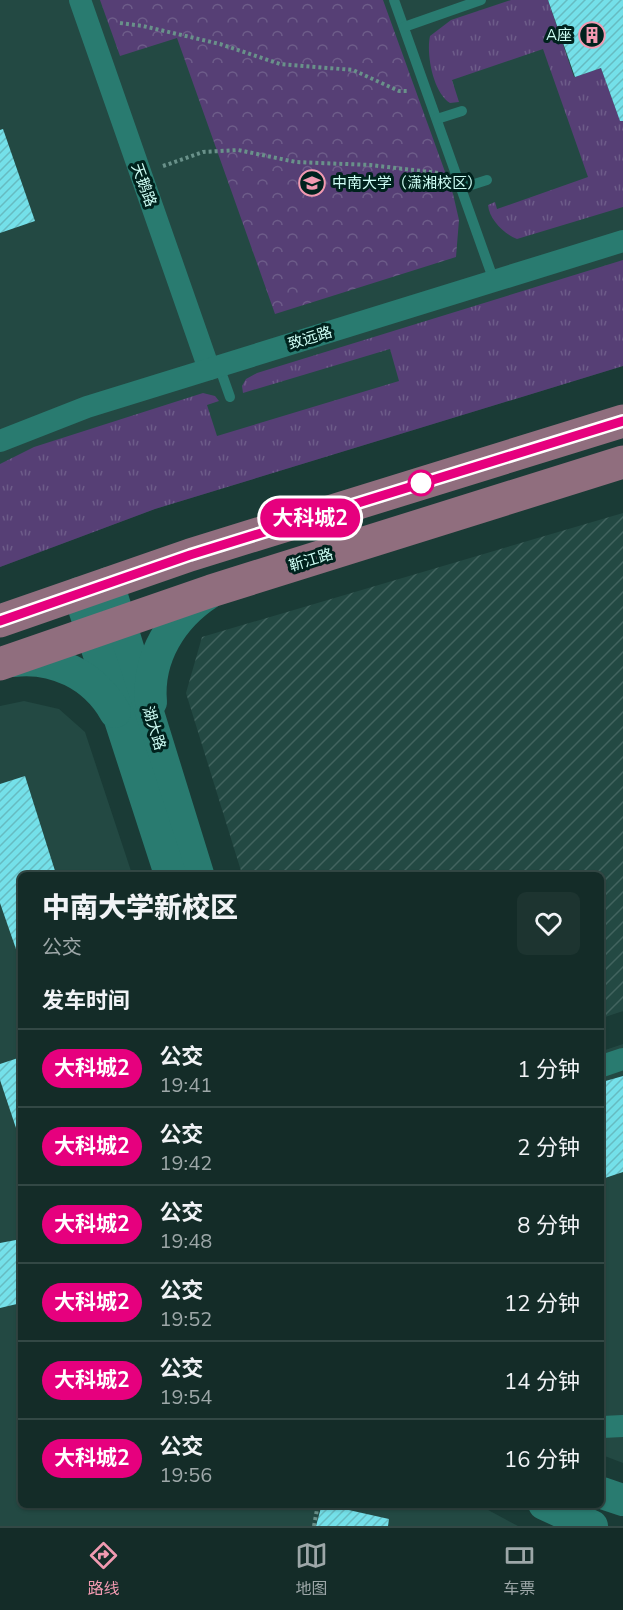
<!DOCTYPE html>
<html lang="zh">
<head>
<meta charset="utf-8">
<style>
	body { margin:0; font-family:"Nunito Sans","Noto Sans SC",sans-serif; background:#1d3430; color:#f1f3f6; height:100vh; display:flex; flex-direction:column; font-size:22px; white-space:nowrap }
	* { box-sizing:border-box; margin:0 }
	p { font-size:20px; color:#9da7a8 }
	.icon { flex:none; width:33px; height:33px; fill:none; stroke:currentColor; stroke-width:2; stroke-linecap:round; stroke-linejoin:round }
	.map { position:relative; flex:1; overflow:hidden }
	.details { position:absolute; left:18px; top:872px; width:586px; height:636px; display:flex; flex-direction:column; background:#142c28; border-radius:9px; box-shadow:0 2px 4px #0004,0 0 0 2px #334845 }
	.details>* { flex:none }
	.badge { padding:0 12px; border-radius:20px; font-size:21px; line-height:39px }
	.map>.badge { position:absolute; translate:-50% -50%; box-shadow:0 0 0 3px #fff }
	h2 { padding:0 24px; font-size:22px; line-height:54px }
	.round { display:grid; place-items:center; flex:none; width:63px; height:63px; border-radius:9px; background:#1d3430 }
	.summary { display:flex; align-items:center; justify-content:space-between; height:102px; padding:0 24px }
	h1 { font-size:28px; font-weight:800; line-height:45px }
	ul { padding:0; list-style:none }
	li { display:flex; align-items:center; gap:18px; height:78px; padding:0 24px; border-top:2px solid #334845 }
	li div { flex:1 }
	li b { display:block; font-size:22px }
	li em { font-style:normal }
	li .badge { min-width:66px; font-weight:700; text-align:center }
	.tabs { display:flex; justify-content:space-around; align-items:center; height:84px; border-top:2px solid #334845; background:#142c28; font-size:16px; color:#9da7a8 }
	.tabs a { display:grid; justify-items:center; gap:3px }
	.tabs .on { color:#f19ab1 }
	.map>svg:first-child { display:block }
	.built { fill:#234943 }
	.industrial { fill:url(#industrial-furrows) }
	.grass { fill:url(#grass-tufts) }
	.park { fill:url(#park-crowns) }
	.building { fill:url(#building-hatch) }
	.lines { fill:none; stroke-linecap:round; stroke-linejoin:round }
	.path { stroke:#69918a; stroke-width:4; stroke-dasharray:3 3; stroke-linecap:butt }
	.service { stroke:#297b70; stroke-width:10 }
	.minor { stroke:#297b70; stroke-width:22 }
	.secondary { stroke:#297b70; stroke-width:32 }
	.primary { stroke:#906e7e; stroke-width:33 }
	.line-casing { stroke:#fff; stroke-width:14 }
	.line { stroke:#e6007e; stroke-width:9 }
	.stop-dot { fill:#fff; stroke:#e6007e; stroke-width:3 }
	.labels { text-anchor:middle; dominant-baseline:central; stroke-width:6; stroke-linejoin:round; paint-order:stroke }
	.poi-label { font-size:15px; fill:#cefef5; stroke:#00221d; text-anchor:end }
	.street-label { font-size:15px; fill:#cefef5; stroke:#00221d }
</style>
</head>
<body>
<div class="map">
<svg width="623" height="1526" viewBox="0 0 623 1526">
	<defs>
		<pattern id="industrial-furrows" width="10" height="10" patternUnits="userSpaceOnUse" patternTransform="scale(1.5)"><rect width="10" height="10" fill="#234943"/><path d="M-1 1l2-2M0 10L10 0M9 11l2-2" fill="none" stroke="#42645f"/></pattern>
		<pattern id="grass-tufts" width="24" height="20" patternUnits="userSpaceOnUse" patternTransform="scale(1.5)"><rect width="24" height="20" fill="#563f75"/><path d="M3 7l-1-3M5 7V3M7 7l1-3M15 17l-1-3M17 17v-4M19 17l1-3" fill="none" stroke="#6d5c89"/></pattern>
		<pattern id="park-crowns" width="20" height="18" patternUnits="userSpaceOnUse" patternTransform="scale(1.5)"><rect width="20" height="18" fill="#563f75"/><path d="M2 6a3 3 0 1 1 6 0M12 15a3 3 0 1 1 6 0" fill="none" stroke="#6d5c89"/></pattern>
		<pattern id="building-hatch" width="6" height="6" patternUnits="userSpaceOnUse" patternTransform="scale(1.5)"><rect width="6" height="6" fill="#74e0e9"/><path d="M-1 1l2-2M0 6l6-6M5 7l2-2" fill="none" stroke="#66bbc1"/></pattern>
	</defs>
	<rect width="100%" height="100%" fill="#1a3b36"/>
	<g class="built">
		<polygon points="0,0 623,0 623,366 155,509 0,567"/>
		<polygon points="24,701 59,709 85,732 132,874 21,874 21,1504 477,1504 518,1526 0,1526 0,706"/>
		<polygon points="623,1044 623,1463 602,1455 602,1051"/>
	</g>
	<polygon class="industrial" points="623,513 623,1011 602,1018 602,874 242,874 186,693 202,637"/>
	<g class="grass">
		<path d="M511 0H548L574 77 601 68 618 115 623 114V207L517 239C504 234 489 219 488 205L495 202 497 209 588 177 543 49 452 80 459 102 450 103C433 92 426 54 430 36L451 20Z"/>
		<polygon points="623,260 623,366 155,509 0,567 0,464 34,447 203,393 215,396 219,401 207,405 217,436 399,381 390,349 243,393 242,386 246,379 257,373"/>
	</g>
	<polygon class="park" points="100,0 383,0 453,194 459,220 456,257 275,314 177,38 120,56"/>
	<g class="building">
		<polygon points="548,0 623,0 623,121 620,121 601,68 575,77"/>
		<polygon points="3,129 35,221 0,233 0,130"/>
		<polygon points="25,776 56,874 21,874 21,954 18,955 0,903 0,784"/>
		<polygon points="21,1057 21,1131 17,1131 0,1080 0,1064"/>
		<polygon points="623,1076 623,1172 602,1179 602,1082"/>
		<polygon points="21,1239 21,1303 0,1308 0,1243"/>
		<polygon points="322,1504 389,1519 388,1526 316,1526"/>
	</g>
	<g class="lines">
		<g class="path">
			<polyline points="120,23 143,26 220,44 280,64 353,70 399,91 408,91"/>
			<polyline points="163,166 203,152 238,150 296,162 370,165 439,173"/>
			<polyline points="314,1526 318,1504"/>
		</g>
		<g class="service">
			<polyline points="394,0 494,281"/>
			<polyline points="404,27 481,0"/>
			<polyline points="437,119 462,111"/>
			<polyline points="462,188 487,180"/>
			<polyline points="219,366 230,397"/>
		</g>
		<g class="minor">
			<polyline points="80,0 209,369"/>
			<polyline points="0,441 87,407 623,241"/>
			<polyline points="602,1066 623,1059"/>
			<polyline points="602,1427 623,1426"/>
		</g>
		<g class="secondary">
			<polyline points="108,583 198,874"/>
			<polyline points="79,593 170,874"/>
			<path d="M13 661C54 656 94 675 115 712"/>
			<path d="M151 702C147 657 172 617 209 593"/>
			<polyline points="602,1493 623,1500"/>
			<polyline points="544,1504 592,1526"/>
		</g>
		<g class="primary">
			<polyline points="0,621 190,555 623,421"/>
			<polyline points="0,664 211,591 623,462"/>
		</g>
	</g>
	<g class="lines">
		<g class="line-casing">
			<polyline id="line" points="0,621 190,555 623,421"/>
		</g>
		<use href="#line" class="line"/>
	</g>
	<defs>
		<g id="building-ring" transform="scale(1.35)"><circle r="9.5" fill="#00221d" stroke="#f19ab1" stroke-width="1.5"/><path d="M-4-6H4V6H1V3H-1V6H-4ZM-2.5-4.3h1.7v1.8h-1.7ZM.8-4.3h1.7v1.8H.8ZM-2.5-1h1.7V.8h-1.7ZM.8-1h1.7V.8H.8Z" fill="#f19ab1"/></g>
		<g id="university-ring" transform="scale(1.35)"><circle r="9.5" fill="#00221d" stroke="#f19ab1" stroke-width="1.5"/><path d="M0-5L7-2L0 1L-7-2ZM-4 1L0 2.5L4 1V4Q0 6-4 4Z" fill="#f19ab1"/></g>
	</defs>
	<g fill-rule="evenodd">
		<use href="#building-ring" x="592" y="35"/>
		<use href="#university-ring" x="312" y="183"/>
	</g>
	<circle class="stop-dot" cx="421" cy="483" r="12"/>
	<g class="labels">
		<g class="poi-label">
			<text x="572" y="35">A座</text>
			<text x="332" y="183" text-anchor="start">中南大学（潇湘校区）</text>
		</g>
		<g class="street-label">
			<text transform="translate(144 185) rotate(70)">天鹅路</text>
			<text transform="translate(310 338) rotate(-17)">致远路</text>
			<text transform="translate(311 560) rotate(-17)">靳江路</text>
			<text transform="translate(154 728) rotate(73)">湖大路</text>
		</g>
	</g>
</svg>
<b class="badge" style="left:310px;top:518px;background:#e6007e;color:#fff">大科城2</b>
<section class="details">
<div class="summary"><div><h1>中南大学新校区</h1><p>公交</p></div><a class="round"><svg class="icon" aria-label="heart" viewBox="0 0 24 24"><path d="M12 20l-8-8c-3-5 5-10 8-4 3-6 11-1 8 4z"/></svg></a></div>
<h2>发车时间</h2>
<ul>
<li><span class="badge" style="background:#e6007e;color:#fff">大科城2</span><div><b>公交</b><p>19:41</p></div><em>1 分钟</em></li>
<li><span class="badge" style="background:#e6007e;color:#fff">大科城2</span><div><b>公交</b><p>19:42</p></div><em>2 分钟</em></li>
<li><span class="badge" style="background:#e6007e;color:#fff">大科城2</span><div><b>公交</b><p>19:48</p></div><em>8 分钟</em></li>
<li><span class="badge" style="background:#e6007e;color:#fff">大科城2</span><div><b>公交</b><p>19:52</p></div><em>12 分钟</em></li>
<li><span class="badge" style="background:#e6007e;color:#fff">大科城2</span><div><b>公交</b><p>19:54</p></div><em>14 分钟</em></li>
<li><span class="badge" style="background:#e6007e;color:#fff">大科城2</span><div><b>公交</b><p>19:56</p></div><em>16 分钟</em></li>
</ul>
</section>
</div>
<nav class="tabs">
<a class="on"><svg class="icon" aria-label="directions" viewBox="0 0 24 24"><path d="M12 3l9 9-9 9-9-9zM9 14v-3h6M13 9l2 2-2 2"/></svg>路线</a>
<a><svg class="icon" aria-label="map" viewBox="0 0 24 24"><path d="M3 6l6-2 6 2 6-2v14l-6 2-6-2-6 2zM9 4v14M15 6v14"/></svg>地图</a>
<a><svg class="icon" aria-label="tickets" viewBox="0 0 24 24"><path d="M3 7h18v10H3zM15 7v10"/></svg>车票</a>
</nav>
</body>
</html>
